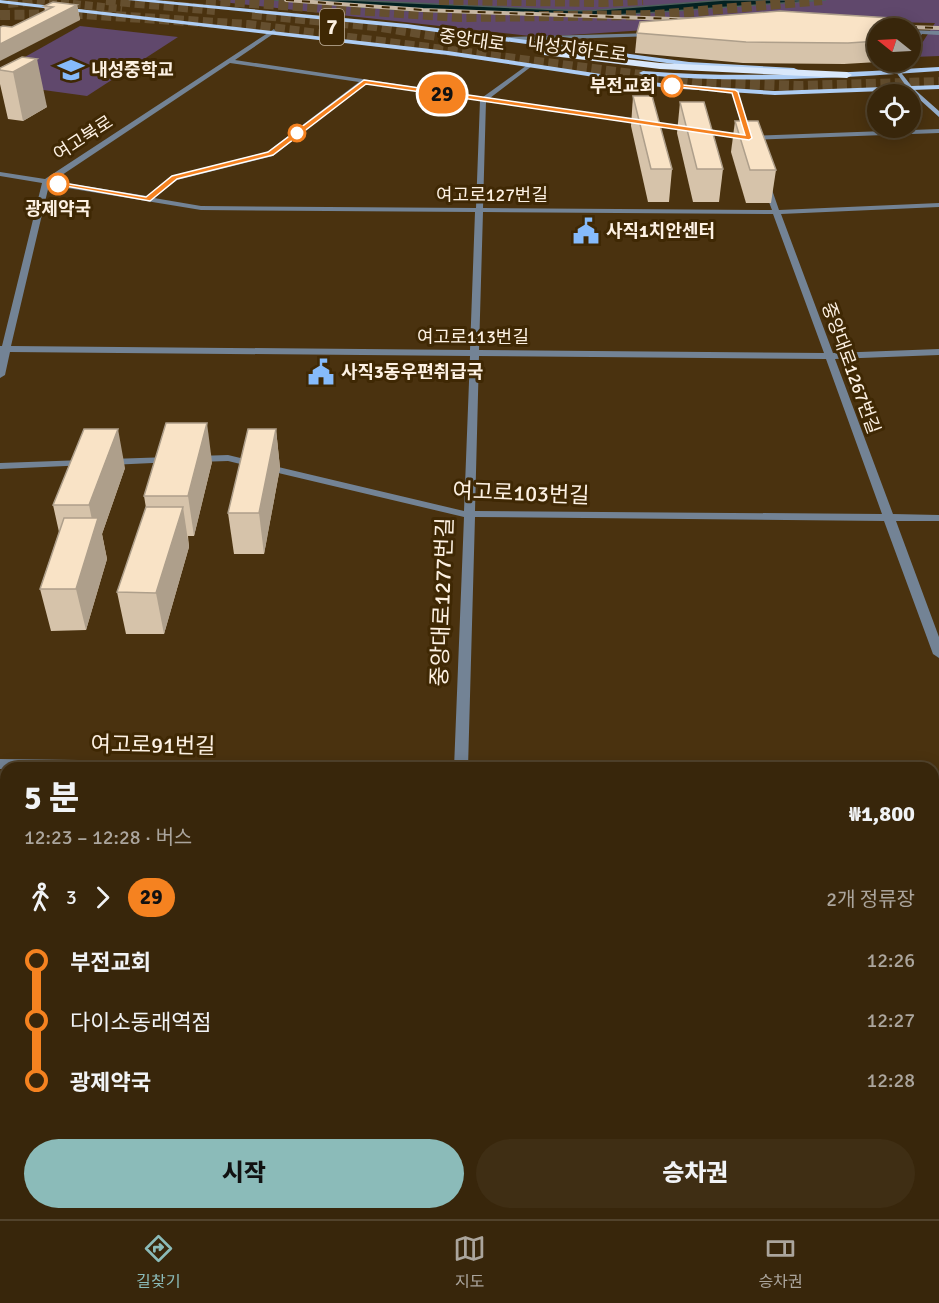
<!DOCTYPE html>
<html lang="ko">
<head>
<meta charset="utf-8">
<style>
	body { margin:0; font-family:Signika,"Noto Sans KR",sans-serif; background:#3f2e14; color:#f1f3f6; height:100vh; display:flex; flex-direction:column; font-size:22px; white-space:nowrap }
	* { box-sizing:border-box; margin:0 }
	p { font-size:20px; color:#aba59d }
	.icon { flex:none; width:33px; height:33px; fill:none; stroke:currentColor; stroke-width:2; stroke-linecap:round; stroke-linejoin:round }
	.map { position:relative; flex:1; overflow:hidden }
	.panel { position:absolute; left:0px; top:762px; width:939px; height:458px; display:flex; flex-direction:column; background:#38260b; border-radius:18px 18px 0 0; box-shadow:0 3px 15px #0003,0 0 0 2px #52432c }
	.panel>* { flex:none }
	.badge { padding:0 12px; border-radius:20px; font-size:21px; line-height:39px }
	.needle { width:39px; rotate:288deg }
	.buttons { position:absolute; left:867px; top:18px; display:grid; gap:12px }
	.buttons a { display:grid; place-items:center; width:54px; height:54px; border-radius:50%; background:#38260b; box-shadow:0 3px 15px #0003,0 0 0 2px #52432c; font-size:30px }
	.map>.badge { position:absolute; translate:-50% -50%; box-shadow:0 0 0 3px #fff }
	.legs { display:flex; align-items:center; gap:9px; height:66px; padding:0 24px; font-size:20px }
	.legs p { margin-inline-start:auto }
	.headline { display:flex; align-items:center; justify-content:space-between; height:102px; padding:0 24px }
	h1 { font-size:33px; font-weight:800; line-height:45px }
	.button { display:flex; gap:12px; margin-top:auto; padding:12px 24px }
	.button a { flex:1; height:69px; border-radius:36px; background:#8bbbb9; color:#111; font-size:24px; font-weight:800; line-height:69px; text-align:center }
	.button a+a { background:#3f2e14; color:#f1f3f6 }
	ul { padding:0 24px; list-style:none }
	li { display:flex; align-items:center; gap:21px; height:60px; font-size:22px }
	li i { display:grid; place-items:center; width:9px; height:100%; margin:0 8px; background:currentColor }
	li i::after { content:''; width:15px; height:15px; margin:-8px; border:4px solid; border-radius:50%; background:#38260b }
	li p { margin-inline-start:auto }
	li:first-child i { background:linear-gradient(#0000 50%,currentColor 0) }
	li:last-child i { background:linear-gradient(currentColor 50%,#0000 0) }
	.menu { display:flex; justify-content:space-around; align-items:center; height:84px; border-top:2px solid #52432c; background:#38260b; font-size:16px; color:#aba59d }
	.menu a { display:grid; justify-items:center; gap:3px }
	.menu .on { color:#8bbbb9 }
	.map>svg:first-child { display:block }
	.green { fill:#60486c }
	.water { fill:#032121; stroke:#4e5f5b; stroke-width:1.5 }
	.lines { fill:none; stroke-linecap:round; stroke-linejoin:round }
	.primary-tunnel { stroke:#654f2f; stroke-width:8; stroke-dasharray:8 4; stroke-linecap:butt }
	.highway-tunnel { stroke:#654f2f; stroke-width:10; stroke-dasharray:10 4.5; stroke-linecap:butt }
	.street { fill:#738395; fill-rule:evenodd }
	.secondary { fill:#94adca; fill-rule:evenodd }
	.primary { fill:#aecdf3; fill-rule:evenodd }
	.highway { fill:#d9e8fb; fill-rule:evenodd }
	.rail-casing { stroke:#c5b5a1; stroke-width:4 }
	.rail { stroke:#3f2804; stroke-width:2; stroke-dasharray:8; stroke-linecap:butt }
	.wall { fill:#d6c3aa }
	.shaded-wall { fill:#ae9f8b }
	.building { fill:#f9e3c6; stroke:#ae9f8b; stroke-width:1.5 }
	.line-1 { fill:#f58220; stroke:#fff; stroke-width:1.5 }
	.stop-1-dot { fill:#fff; stroke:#f58220; stroke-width:3 }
	.labels { text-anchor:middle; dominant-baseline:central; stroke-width:6; stroke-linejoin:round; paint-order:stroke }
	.far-street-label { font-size:18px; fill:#fdf1e3; stroke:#3f2804 }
	.far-poi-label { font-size:18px; font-weight:bold; fill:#fdf1e3; stroke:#3f2804; text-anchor:start }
	.far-stop-label { font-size:18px; font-weight:bold; fill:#fdf1e3; stroke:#3f2804; text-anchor:end }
	.shield { fill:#3f2804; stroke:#c4b5a0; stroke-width:1.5 }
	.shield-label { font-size:21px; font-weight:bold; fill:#fdf1e3 }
	.street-label { font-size:22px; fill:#fdf1e3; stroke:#3f2804 }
</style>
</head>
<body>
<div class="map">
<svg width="939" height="1219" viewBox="0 0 939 1219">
	<rect width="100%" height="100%" fill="#4a320f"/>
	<g class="green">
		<polygon points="218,0 939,0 939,56 913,57 935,23 797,20 539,37 231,3"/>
		<polygon points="80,26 178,37 87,96 0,84 0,71"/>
	</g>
	<polygon class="water" points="273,0 348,0 586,11 724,0 826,0 589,17 412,11"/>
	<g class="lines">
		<polyline class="primary-tunnel" points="37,0 122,9"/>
		<g class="highway-tunnel">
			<polyline points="106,0 215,10"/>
			<polyline points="206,0 460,17 656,15 822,0"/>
			<polyline points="439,0 602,2 643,0"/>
			<polyline points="8,3 41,0"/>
			<polyline points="252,14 375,26 450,38"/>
			<polyline points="0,15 83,14 248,25 695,82 800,86 939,82"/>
		</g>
		<g class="street">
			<path d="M274 29 276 32 235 60 483 97 530 63 533 65 532 66 490 98 744 135 732 91 735 89 738 91 751 136 939 129V133L749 140 486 101 483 208 772 210 762 184 766 182 770 184 779 210 939 203V207L781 214 833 353 939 349V355L835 359 893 514 939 515V521H896L939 637V658L933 654 884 521 475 517 468 768H454L464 517 228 461 197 462 192 459 197 456 228 455 464 511 470 356 10 352 5 375 0 378V346H2L42 183 0 176V172L45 179ZM230 63 359 82 267 152 171 176 147 196 53 181ZM366 83 480 100 476 208 201 206 154 198 177 180 273 156ZM49 185 201 210 475 212 470 350 11 346ZM483 212 773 214 824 353 479 350ZM479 356 826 359 882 514 475 511Z"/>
			<polygon points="910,30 939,31 939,35 922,34 910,52 910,44 916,34 910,34"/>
			<polygon points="652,33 654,36 505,41 502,39 505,37"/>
			<polygon points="902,62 908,62 901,73 897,73"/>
			<polygon points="170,457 174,458 175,460 174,462 110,465 105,462 110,459"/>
			<polygon points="84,460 88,461 89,463 88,465 0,469 0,463"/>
			<polygon points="0,759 305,763 310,764 312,768 0,769"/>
			<rect x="933" y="772" width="6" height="10"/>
			<polygon points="437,1214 455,1214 454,1219 436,1219"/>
		</g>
		<polygon class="secondary" points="899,70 913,88 939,111 939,117 909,90 896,72"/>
		<g class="primary">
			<polygon points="0,0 448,51 667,84 775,91 939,85 939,89 775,95 667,88 448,55 0,3"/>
			<polygon points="128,0 155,0 407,24 689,62 794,68 798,70 794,72 689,66 407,28"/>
			<path d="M939 67V71C840 78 743 84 643 75L639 73 643 71C744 79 839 73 939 67Z"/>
		</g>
		<polygon class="highway" points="547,50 660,63 847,72 852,75 847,78 660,69 544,55 544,51"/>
		<g class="rail-casing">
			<g id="rail">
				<polyline points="286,0 423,10 700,20"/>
				<polyline points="877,26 939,28"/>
			</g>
		</g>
		<use href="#rail" class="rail"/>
	</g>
	<g class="wall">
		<polygon points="77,5 80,20 12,27 45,11 44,6"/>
		<polygon points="878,28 878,62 844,64 743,63 635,53 637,33"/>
		<polygon points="22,57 47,107 23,121 8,119 0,84 0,68"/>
		<polygon points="633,96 672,169 669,202 648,202 631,126"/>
		<polygon points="680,102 723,169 719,202 693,202 677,133"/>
		<polygon points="735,121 776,170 771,203 746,203 731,152"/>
		<polygon points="276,429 280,468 264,554 234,554 228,513"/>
		<polygon points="212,462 194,536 188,536 189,547 164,634 126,634 117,592 146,508 144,496"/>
		<polygon points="125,468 102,534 107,559 86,630 51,631 40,589 59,532 53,505"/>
	</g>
	<g class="shaded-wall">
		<polygon points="77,5 80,20 0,61 0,44"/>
		<polygon points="37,59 47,107 23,121 13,72"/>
		<polygon points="207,423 212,462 194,536 188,496"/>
		<polygon points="118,429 125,468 102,534 107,559 86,630 76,589 94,530 89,505"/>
		<polygon points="276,429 280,468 264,554 259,513"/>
		<polygon points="183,507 189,547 164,634 156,593"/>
	</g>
	<g class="building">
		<polygon points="53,2 77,5 0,44 0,27 3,26 12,27 53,7 44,6"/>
		<polygon points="780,11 891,18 894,28 878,28 878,41 848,43 746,42 637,33 640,22"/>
		<polygon points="22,57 37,59 13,72 0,70 0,68"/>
		<polygon points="633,96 652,96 672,169 651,169"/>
		<polygon points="680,102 704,102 723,169 697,169"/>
		<polygon points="735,121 758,121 776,170 750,170"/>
		<polygon points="166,423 207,423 188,496 144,496"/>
		<polygon points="84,429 118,429 89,505 53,505"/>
		<polygon points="248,429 276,429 259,513 228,513"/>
		<polygon points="146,507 183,507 156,593 117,592"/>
		<polygon points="64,518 98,518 76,589 40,589"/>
	</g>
	<polygon class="line-1" points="364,80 745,135 732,93 669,86 672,84 735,90 738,92 752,138 749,140 366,84 273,155 177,179 150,201 54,184 58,182 146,197 172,176 268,152"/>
	<defs>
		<g id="school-bare" transform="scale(2.07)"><path d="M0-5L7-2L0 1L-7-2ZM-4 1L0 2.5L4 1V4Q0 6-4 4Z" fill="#86bbfb" stroke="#3f2804" stroke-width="2.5" paint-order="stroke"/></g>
		<g id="civic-bare" transform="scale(2.07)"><path d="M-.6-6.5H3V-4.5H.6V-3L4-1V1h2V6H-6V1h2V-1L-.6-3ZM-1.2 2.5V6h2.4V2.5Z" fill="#86bbfb" stroke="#3f2804" stroke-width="2.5" paint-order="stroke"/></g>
	</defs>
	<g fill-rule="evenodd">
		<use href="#school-bare" x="71" y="70"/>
		<use href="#civic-bare" x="586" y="231"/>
		<use href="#civic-bare" x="321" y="372"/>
	</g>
	<g class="stop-1-dot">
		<circle cx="672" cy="86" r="10"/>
		<circle cx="297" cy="133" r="8"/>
		<circle cx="58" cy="184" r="10"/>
	</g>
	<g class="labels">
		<g class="far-street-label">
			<text transform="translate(472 40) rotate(8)">중앙대로</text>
			<text transform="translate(577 49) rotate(7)">내성지하도로</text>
			<text transform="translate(83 138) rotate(-33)">여고북로</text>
			<text x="492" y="195">여고로127번길</text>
			<text x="473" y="337">여고로113번길</text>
			<text transform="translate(851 368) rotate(70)">중앙대로1267번길</text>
		</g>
		<g class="far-poi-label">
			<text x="91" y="70">내성중학교</text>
			<text x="606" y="231">사직1치안센터</text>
			<text x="341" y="372">사직3동우편취급국</text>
		</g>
		<g class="far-stop-label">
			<text x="656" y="86">부전교회</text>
			<text x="58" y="209" text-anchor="middle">광제약국</text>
		</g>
		<rect class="shield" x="320" y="9" width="24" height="36" rx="4.5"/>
		<g class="shield-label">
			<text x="332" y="27">7</text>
		</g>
		<g class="street-label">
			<text transform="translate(521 493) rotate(2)">여고로103번길</text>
			<text transform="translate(442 602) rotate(-88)">중앙대로1277번길</text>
			<text transform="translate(153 745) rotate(1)">여고로91번길</text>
		</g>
	</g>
</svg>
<div class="buttons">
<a><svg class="needle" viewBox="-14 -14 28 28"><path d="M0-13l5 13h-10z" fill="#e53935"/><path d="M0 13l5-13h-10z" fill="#aba59d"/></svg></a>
<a><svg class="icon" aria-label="locate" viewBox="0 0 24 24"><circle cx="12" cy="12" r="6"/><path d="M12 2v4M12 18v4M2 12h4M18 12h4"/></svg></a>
</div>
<b class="badge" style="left:442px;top:94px;background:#f58220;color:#111">29</b>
<section class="panel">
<div class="headline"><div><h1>5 분</h1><p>12:23 – 12:28 · 버스</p></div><b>₩1,800</b></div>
<div class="legs"><svg class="icon" aria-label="walk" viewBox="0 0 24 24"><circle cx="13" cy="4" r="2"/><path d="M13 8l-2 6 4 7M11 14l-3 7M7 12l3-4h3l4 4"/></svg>3<svg class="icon" aria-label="forward" viewBox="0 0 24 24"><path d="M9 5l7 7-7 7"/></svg><b class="badge" style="background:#f58220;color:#111">29</b><p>2개 정류장</p></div>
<ul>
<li><i style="color:#f58220"></i><b>부전교회</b><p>12:26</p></li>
<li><i style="color:#f58220"></i><span>다이소동래역점</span><p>12:27</p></li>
<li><i style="color:#f58220"></i><b>광제약국</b><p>12:28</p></li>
</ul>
<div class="button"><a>시작</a><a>승차권</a></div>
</section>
</div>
<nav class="menu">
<a class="on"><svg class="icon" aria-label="directions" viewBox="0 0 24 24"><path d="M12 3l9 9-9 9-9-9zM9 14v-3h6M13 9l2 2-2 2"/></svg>길찾기</a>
<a><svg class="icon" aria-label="map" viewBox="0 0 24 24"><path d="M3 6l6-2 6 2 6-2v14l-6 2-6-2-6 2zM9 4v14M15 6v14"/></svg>지도</a>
<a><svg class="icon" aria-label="tickets" viewBox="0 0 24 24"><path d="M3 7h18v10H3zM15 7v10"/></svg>승차권</a>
</nav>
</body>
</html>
